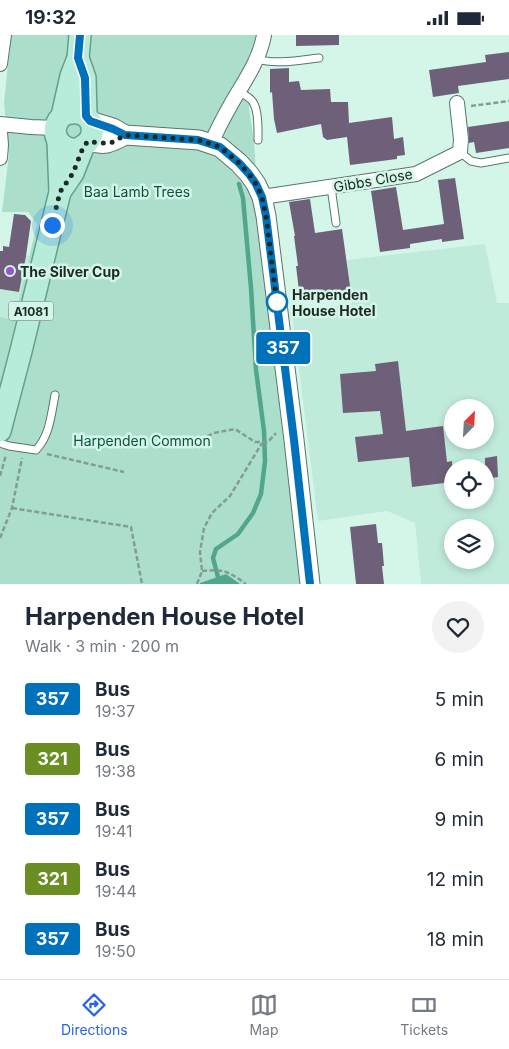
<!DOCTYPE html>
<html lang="en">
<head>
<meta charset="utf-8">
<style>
	body { margin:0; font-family:Inter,sans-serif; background:#f2f2f3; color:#1f2937; height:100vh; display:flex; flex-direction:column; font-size:19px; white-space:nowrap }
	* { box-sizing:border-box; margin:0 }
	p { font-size:16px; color:#747a83 }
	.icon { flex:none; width:28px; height:28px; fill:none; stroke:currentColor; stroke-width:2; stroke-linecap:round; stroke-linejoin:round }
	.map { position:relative; height:549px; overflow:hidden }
	.side { display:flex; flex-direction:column; background:#fff; flex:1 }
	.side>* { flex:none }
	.badge { padding:0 10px; border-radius:4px; font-size:18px; line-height:32px }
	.needle { width:32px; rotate:24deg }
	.controls { position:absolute; left:444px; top:364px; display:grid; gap:10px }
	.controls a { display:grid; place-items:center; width:50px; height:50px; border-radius:50%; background:#fff; box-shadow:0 2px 8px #0003; font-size:25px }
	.you { position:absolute; width:25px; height:25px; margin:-12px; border:4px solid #fff; border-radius:50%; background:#1a73e8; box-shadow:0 0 0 8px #1a73e833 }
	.map>.badge { position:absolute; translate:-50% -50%; box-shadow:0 0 0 2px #fff }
	.round { display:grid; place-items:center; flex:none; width:52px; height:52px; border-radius:26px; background:#f2f2f3 }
	.head { display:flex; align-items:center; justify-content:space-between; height:85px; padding:0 25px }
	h1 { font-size:24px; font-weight:700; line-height:38px }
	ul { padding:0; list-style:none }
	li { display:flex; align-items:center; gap:15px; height:60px; padding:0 25px }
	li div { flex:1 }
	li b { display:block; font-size:19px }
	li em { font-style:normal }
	li .badge { min-width:55px; font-weight:700; text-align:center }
	.status { display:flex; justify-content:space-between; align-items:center; height:35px; padding:0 25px; background:#fff; direction:ltr }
	.status svg { height:14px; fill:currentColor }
	.tab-bar { display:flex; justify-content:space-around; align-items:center; height:70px; border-top:1px solid #e0e1e3; background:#fff; font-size:14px; color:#747a83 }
	.tab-bar a { display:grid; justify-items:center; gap:2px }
	.tab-bar .selected { color:#2563eb }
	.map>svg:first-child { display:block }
	.built { fill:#c0ebdb; fill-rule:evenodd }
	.green { fill:#abdfcc }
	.water { fill:#51a68b }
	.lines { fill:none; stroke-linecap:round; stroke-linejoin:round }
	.stream { stroke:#51a68b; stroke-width:4.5 }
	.building { fill:#6e6078 }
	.lane-casing { stroke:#57766a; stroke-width:9 }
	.street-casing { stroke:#57766a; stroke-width:16 }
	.secondary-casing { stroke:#57766a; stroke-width:21 }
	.primary-casing { stroke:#63a08b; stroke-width:24 }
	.path { stroke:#849d93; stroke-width:2.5; stroke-dasharray:5 2.5; stroke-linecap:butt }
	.lane { stroke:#fff; stroke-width:7 }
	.street { stroke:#fff; stroke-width:14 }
	.secondary { stroke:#fff; stroke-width:19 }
	.primary { stroke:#b8ecda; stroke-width:21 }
	.line-casing { stroke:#fff; stroke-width:11 }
	.line { stroke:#0072bc; stroke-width:8 }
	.walk { stroke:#1c2924; stroke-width:5; stroke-dasharray:0 9 }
	.poi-dot { fill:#9b55ca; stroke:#d3f6e9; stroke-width:2 }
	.stop-dot { fill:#fff; stroke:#0072bc; stroke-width:2.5 }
	.labels { text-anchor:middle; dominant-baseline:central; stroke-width:5; stroke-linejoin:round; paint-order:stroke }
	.shield { fill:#d3f6e9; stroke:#53665f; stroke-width:1 }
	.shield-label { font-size:12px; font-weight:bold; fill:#1c2924 }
	.street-label { font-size:14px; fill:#1c2924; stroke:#d3f6e9 }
	.park-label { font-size:14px; fill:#0a5340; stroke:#d3f6e9 }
	.poi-label { font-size:14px; font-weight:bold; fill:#1c2924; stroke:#d3f6e9; text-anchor:start }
	.stop-label { font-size:14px; font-weight:bold; fill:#1c2924; stroke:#d3f6e9; text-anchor:start }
</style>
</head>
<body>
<div class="status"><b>19:32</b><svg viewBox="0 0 49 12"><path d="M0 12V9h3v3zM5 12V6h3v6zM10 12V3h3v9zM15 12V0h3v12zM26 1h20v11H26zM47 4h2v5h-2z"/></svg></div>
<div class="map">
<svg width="509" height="549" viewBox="0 0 509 549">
	<rect width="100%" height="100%" fill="#d3f6e9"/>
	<g class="built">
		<path d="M485 209 497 268H509V549H421L415 488 387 476 318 486 292 278 352 269 347 225ZM452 372H485V405H452ZM452 432H485V465H452ZM452 492H485V525H452Z"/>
		<polygon points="0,216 29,221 14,285 0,282"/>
	</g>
	<polygon class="green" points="11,0 258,0 249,51 249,74 254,106 258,170 302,549 0,549 0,282 14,285 37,189 28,177 2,177 9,119 4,68"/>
	<polygon class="water" points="226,539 240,549 200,549 200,548"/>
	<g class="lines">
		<polyline class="stream" points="218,542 213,523 216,514 238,499 253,478 261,459 265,426 264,396 256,335 251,253 243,163 239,149"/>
	</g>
	<g class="building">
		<polygon points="296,0 339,0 339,10 296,11"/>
		<polygon points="509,17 509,44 458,51 459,58 433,62 429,35 486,27 485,20"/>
		<polygon points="289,33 289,47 299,46 301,55 330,54 331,67 348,67 349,88 392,82 394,104 403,102 405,120 397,121 397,124 350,130 347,102 327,105 323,102 321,89 277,98 274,84 272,57 270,58 270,34"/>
		<polygon points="509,86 509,113 476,118 474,107 469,108 468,92"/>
		<polygon points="455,143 464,204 442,207 442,204 410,209 410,213 380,217 371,156 396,152 403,195 444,189 438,145"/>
		<polygon points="310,164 315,198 342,194 351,258 300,264 296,231 298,231 294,201 295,201 289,167"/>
		<polygon points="14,179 25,180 31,186 26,221 19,257 0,254 0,216 3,216 3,211 9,212"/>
		<polygon points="398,326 406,396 443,391 447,427 452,426 452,447 412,452 409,422 358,427 355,402 383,399 380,376 343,378 340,339 376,336 375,329"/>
		<polygon points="497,421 498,442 485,444 485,423"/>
		<polygon points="376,489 378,508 382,508 384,531 382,531 384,549 356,549 350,492"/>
	</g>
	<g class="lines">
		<g class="lane-casing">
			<g id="lane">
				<path d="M257 24C276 30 299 25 319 23"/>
				<path d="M239 56C244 60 252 63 254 69 259 78 258 95 258 105"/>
				<polyline points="460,117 471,126 481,128 509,123"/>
				<polyline points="331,152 336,188"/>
				<path d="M0 408 9 411 36 415C50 400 51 380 55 360"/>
			</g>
		</g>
		<g class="street-casing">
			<g id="street">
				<polyline points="0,29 4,0"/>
				<polyline points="0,89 31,92 55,93"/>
				<polyline points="0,97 1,110 0,123"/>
				<path d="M211 108C217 96 222 85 229 73 242 49 259 28 264 0"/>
				<polyline points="262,162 416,139 460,117 461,104 457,68"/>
			</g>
		</g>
		<g class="secondary-casing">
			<g id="secondary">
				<polyline points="90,86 113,93 125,100 199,105 220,112 239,128 249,139 256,149 262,162 266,181 294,405 310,549"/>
				<path d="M89 106C104 111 111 108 125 100"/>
			</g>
		</g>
		<g class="primary-casing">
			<g id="primary">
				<polyline points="78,23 85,43 86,81"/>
				<path d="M62 81C73 75 90 77 92 92 93 97 91 103 88 107 71 127 42 101 62 81L71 41 78 23 80 0"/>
				<polyline points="60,157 73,138 84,110"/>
				<polyline points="0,396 21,316 60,157 58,106"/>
			</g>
		</g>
		<g class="path">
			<polyline points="471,71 509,66"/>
			<polyline points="187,411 214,398 235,394 255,407 268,407 276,398"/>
			<polyline points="47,419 124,437"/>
			<polyline points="0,441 6,420"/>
			<polyline points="12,473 131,492 142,549"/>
			<polyline points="0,503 12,473 22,423"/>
			<path d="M202 536C224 534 228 536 246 549"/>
			<polyline points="197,549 202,536 200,517 204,493 212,478 230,461 262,408"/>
		</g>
		<use href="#lane" class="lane"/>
		<use href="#street" class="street"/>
		<use href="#secondary" class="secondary"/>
		<use href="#primary" class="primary"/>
	</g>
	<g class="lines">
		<g class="line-casing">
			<polyline id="line" points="80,0 78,23 85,43 86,81 90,86 113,94 125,100 198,105 220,112 239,128 249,139 256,149 262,162 266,181 294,405 310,549"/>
		</g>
		<use href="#line" class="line"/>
		<polyline class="walk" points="52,190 60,157 73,138 84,110 89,106 97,108 111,108 125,100 198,105 220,112 239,128 249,139 256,149 262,162 266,181 278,276 277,267"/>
	</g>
	<circle class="poi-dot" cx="10" cy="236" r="5"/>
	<circle class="stop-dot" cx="277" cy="267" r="10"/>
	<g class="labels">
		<rect class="shield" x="8.5" y="266.5" width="45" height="19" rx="4"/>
		<g class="shield-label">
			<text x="31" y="276">A1081</text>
		</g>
		<g class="street-label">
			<text transform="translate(373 145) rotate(-10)">Gibbs Close</text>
		</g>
		<g class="park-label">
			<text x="137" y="156">Baa Lamb Trees</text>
			<text x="142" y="405">Harpenden Common</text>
		</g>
		<g class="poi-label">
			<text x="20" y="236">The Silver Cup</text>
		</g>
		<g class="stop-label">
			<text x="292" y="259">Harpenden<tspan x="292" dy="16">House Hotel</tspan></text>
		</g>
	</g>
</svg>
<div class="controls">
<a><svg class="needle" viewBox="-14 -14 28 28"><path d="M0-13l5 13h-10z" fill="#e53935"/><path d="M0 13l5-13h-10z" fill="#747a83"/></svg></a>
<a><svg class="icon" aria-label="locate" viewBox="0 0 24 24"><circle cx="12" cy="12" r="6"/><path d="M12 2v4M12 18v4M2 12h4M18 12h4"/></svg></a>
<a><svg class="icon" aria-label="layers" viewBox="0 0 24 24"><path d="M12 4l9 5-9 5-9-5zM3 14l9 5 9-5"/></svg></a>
</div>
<div class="you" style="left:52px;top:190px"></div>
<b class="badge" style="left:283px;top:313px;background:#0072bc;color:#fff">357</b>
</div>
<section class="side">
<div class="head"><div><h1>Harpenden House Hotel</h1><p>Walk · 3 min · 200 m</p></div><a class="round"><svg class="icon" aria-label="heart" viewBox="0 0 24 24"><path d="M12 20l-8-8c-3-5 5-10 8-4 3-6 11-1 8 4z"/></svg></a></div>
<ul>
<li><span class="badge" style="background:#0072bc;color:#fff">357</span><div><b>Bus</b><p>19:37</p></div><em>5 min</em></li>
<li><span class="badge" style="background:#6b8e23;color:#fff">321</span><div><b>Bus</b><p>19:38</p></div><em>6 min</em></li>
<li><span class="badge" style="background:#0072bc;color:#fff">357</span><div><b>Bus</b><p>19:41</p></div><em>9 min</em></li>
<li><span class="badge" style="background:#6b8e23;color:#fff">321</span><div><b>Bus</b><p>19:44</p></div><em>12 min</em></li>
<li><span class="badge" style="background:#0072bc;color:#fff">357</span><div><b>Bus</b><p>19:50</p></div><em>18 min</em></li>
</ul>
</section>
<nav class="tab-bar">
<a class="selected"><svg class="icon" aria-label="directions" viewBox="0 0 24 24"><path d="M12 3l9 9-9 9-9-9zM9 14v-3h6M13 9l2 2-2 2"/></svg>Directions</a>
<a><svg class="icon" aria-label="map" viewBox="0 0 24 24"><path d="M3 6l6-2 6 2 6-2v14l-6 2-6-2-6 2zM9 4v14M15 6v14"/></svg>Map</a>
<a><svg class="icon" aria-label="tickets" viewBox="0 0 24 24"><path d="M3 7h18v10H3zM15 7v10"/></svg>Tickets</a>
</nav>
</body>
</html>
